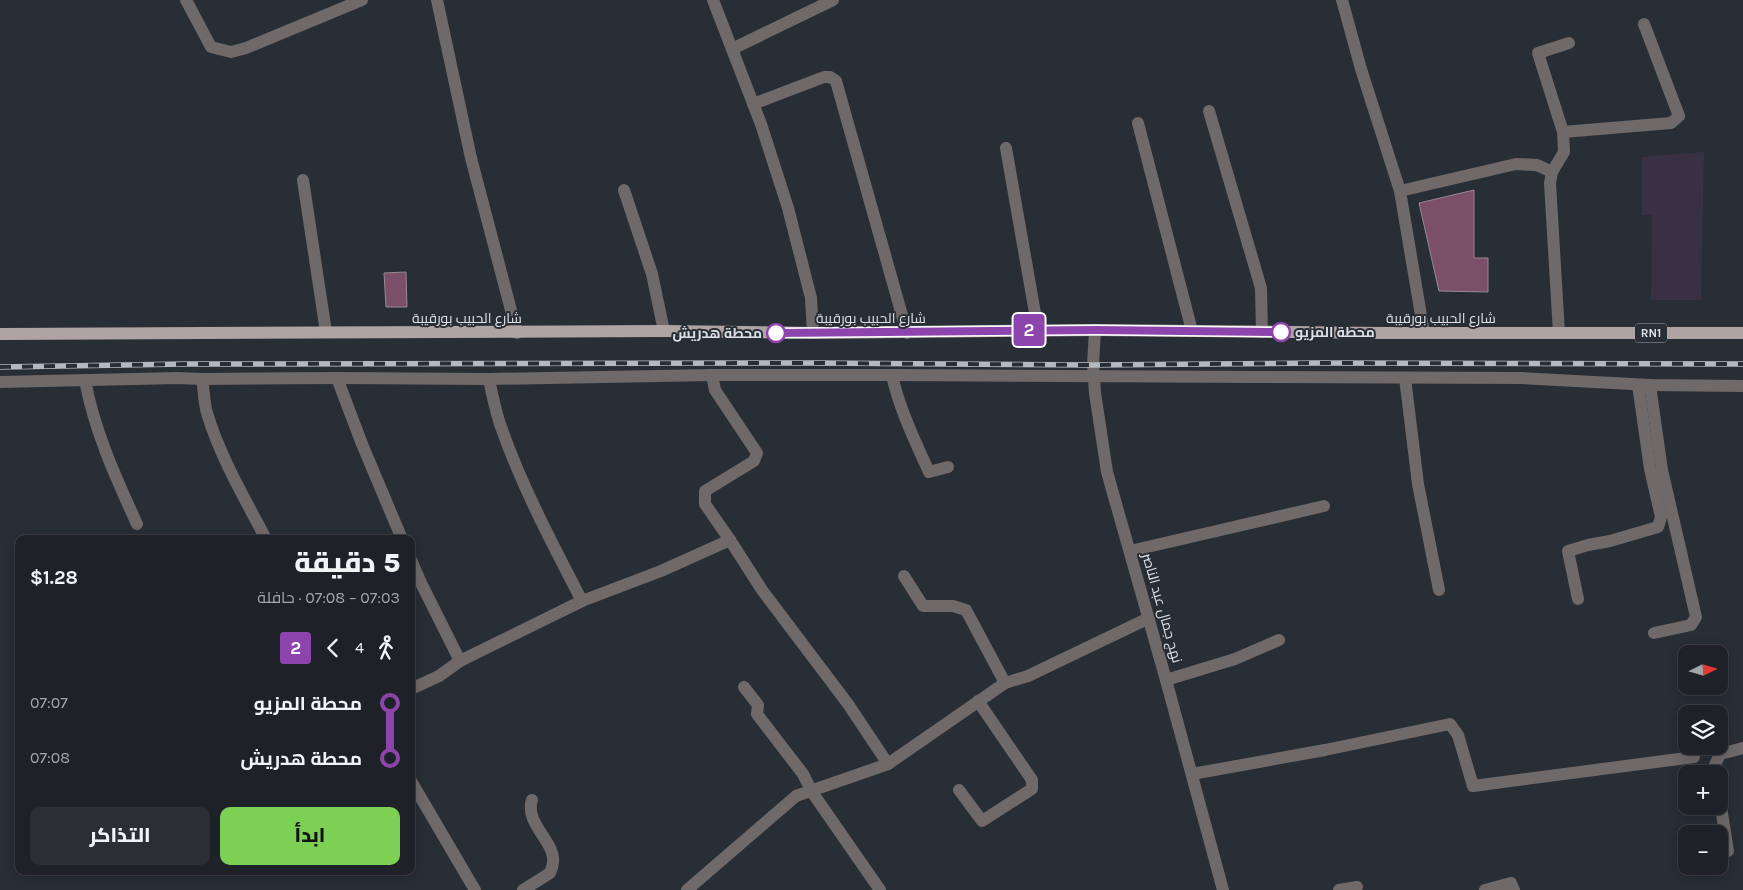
<!DOCTYPE html>
<html lang="ar">
<head>
<meta charset="utf-8">
<style>
	body { margin:0; font-family:Karla,Cairo,sans-serif; background:#2b2f34; color:#f1f3f6; direction:rtl; height:100vh; display:flex; flex-direction:column; font-size:19px; white-space:nowrap }
	* { box-sizing:border-box; margin:0 }
	p { font-size:16px; color:#a1a4a8 }
	.icon { flex:none; width:28px; height:28px; fill:none; stroke:currentColor; stroke-width:2; stroke-linecap:round; stroke-linejoin:round }
	.map { position:relative; flex:1; overflow:hidden; direction:ltr }
	.sheet { position:absolute; left:15px; top:535px; width:400px; height:340px; display:flex; flex-direction:column; background:#1e2228; border-radius:10px; box-shadow:0 2px 12px #0003,0 0 0 1px #3c3f45; direction:rtl }
	.sheet>* { flex:none }
	.badge { padding:0 10px; border-radius:4px; font-size:18px; line-height:32px }
	.needle { width:32px; rotate:85deg }
	.buttons { position:absolute; left:1678px; top:645px; display:grid; gap:10px }
	.buttons a { display:grid; place-items:center; width:50px; height:50px; border-radius:10px; background:#1e2228; box-shadow:0 2px 12px #0003,0 0 0 1px #3c3f45; font-size:25px }
	.map>.badge { position:absolute; translate:-50% -50%; box-shadow:0 0 0 2px #fff }
	.legs { display:flex; align-items:center; gap:8px; height:55px; padding:0 15px; font-size:16px }
	.legs p { margin-inline-start:auto }
	.headline { display:flex; align-items:center; justify-content:space-between; height:85px; padding:0 15px }
	h1 { font-size:28px; font-weight:800; line-height:38px }
	.button { display:flex; gap:10px; margin-top:auto; padding:10px 15px }
	.button a { flex:1; height:58px; border-radius:10px; background:#7cd155; color:#111; font-size:20px; font-weight:800; line-height:58px; text-align:center }
	.button a+a { background:#2b2f34; color:#f1f3f6 }
	ul { padding:0 15px; list-style:none }
	li { display:flex; align-items:center; gap:18px; height:55px; font-size:19px }
	li i { display:grid; place-items:center; width:8px; height:100%; margin:0 6px; background:currentColor }
	li i::after { content:''; width:12px; height:12px; margin:-6px; border:4px solid; border-radius:50%; background:#1e2228 }
	li p { margin-inline-start:auto }
	li:first-child i { background:linear-gradient(#0000 50%,currentColor 0) }
	li:last-child i { background:linear-gradient(currentColor 50%,#0000 0) }
	.map>svg:first-child { display:block }
	.education { fill:#393142 }
	.building { fill:#7b4f6a; stroke:#968a91 }
	.lines { fill:none; stroke-linecap:round; stroke-linejoin:round }
	.minor { stroke:#6f6969; stroke-width:12 }
	.primary { stroke:#b0a3a3; stroke-width:12 }
	.rail-casing { stroke:#b4b9bf; stroke-width:5.5 }
	.rail { stroke:#282e36; stroke-width:4; stroke-dasharray:11; stroke-linecap:butt }
	.line-1-casing { stroke:#fff; stroke-width:11 }
	.line-1 { stroke:#8e44ad; stroke-width:8 }
	.stop-1-dot { fill:#fff; stroke:#8e44ad; stroke-width:2.5 }
	.labels { text-anchor:middle; dominant-baseline:central; stroke-width:4; stroke-linejoin:round; paint-order:stroke }
	.shield { fill:#282e36; stroke:#a7abb2; stroke-width:1 }
	.shield-label { font-size:12px; font-weight:bold; fill:#dde1e7 }
	.street-label { font-size:14px; fill:#dde1e7; stroke:#282e36 }
	.stop-label { font-size:14px; font-weight:bold; fill:#dde1e7; stroke:#282e36; text-anchor:start }
</style>
</head>
<body>
<div class="map">
<svg width="1743" height="890" viewBox="0 0 1743 890">
	<rect width="100%" height="100%" fill="#282e36"/>
	<polygon class="education" points="1704,152 1701,300 1651,300 1652,215 1642,215 1642,157"/>
	<g class="building">
		<polygon points="1474,190 1474,258 1488,258 1488,292 1439,291 1419,203"/>
		<polygon points="406,272 407,307 386,307 384,273"/>
	</g>
	<g class="lines">
		<g class="minor">
			<polyline points="186,0 211,47 231,52 246,48 362,0"/>
			<polyline points="437,0 471,158 517,333"/>
			<polyline points="713,0 761,124 788,208 811,298 813,333"/>
			<polyline points="1342,0 1361,69 1400,191 1424,333"/>
			<polyline points="732,49 833,0"/>
			<polyline points="753,104 824,77 830,77 836,81 907,333"/>
			<polyline points="1209,111 1261,288 1262,332"/>
			<polyline points="1138,123 1192,331"/>
			<polyline points="1563,132 1538,53 1569,43"/>
			<polyline points="1006,148 1038,330"/>
			<polyline points="303,180 326,332"/>
			<polyline points="624,190 652,274 664,331"/>
			<polyline points="1400,191 1516,164 1537,165 1552,172"/>
			<polyline points="1095,330 1093,365 1095,393 1107,472 1166,680 1223,890"/>
			<polyline points="1559,333 1550,183 1552,172 1564,152 1563,132 1671,123 1679,116 1644,24"/>
			<polyline points="712,375 715,390 757,453 754,461 705,491 705,504 730,540"/>
			<path d="M892 375C899 408 915 441 929 472L948 467"/>
			<polyline points="337,378 362,444 402,539"/>
			<polyline points="1405,378 1418,484 1439,590"/>
			<path d="M202 379C204 390 204 403 207 413 220 457 245 499 266 539"/>
			<path d="M85 380C94 430 116 478 137 524"/>
			<polyline points="0,382 178,378 202,379 337,378 489,379 712,375 892,375 1253,377 1521,378 1650,385 1743,386"/>
			<polyline points="1650,385 1662,470 1696,617 1691,625 1654,633"/>
			<polyline points="1130,551 1324,506"/>
			<polyline points="411,560 421,583 460,661"/>
			<polyline points="904,576 923,606 953,606 966,610 1005,683"/>
			<polyline points="1578,599 1568,551 1588,545 1610,541 1658,527 1661,517 1650,469 1638,385"/>
			<polyline points="582,601 661,571 730,540 762,590 848,704 888,764"/>
			<polyline points="1166,680 1235,659 1279,640"/>
			<polyline points="744,687 758,705 757,714 803,774 812,792 880,890"/>
			<path d="M411 689 439 676 460 661 582 601C552 543 521 485 500 424 495 409 492 394 489 379"/>
			<polyline points="1192,774 1325,750 1450,724 1458,735 1473,786 1694,757"/>
			<polyline points="1715,774 1714,767 1720,754 1743,748"/>
			<polyline points="411,781 475,890"/>
			<polyline points="959,790 982,821 1032,789 1032,780 978,701"/>
			<polyline points="1719,795 1728,851"/>
			<path d="M523 890 550 873C551 870 553 866 553 862 556 843 524 823 532 800"/>
			<polyline points="687,890 796,796 888,764 1005,683 1028,676 1149,618"/>
			<polyline points="1339,890 1357,887"/>
			<polyline points="1485,890 1511,883 1514,890"/>
		</g>
		<polyline class="primary" points="0,334 664,331 813,333 1095,330 1380,333 1743,333"/>
		<g class="rail-casing">
			<polyline id="rail" points="0,367 185,364 813,363 1093,365 1317,363 1743,364"/>
		</g>
		<use href="#rail" class="rail"/>
	</g>
	<g class="lines">
		<g class="line-1-casing">
			<polyline id="line-1" points="776,333 1095,330 1281,332"/>
		</g>
		<use href="#line-1" class="line-1"/>
	</g>
	<g class="stop-1-dot">
		<circle cx="1281" cy="332" r="9"/>
		<circle cx="776" cy="333" r="9"/>
	</g>
	<g class="labels">
		<rect class="shield" x="1635" y="323.5" width="32" height="19" rx="4"/>
		<g class="shield-label">
			<text x="1651" y="333">RN1</text>
		</g>
		<g class="street-label">
			<text x="467" y="318">شارع الحبيب بورقيبة</text>
			<text x="871" y="318">شارع الحبيب بورقيبة</text>
			<text x="1441" y="318">شارع الحبيب بورقيبة</text>
			<text transform="translate(1162 608) rotate(74)">نهج جمال عبد الناصر</text>
		</g>
		<g class="stop-label">
			<text x="1295" y="332">محطة المزيو</text>
			<text x="762" y="333" text-anchor="end">محطة هدريش</text>
		</g>
	</g>
</svg>
<div class="buttons">
<a><svg class="needle" viewBox="-14 -14 28 28"><path d="M0-13l5 13h-10z" fill="#e53935"/><path d="M0 13l5-13h-10z" fill="#a1a4a8"/></svg></a>
<a><svg class="icon" aria-label="layers" viewBox="0 0 24 24"><path d="M12 4l9 5-9 5-9-5zM3 14l9 5 9-5"/></svg></a>
<a>+</a>
<a>−</a>
</div>
<b class="badge" style="left:1029px;top:330px;background:#8e44ad;color:#fff">2</b>
<section class="sheet">
<div class="headline"><div><h1>5 دقيقة</h1><p>07:03 – 07:08 · حافلة</p></div><b>$1.28</b></div>
<div class="legs"><svg class="icon" aria-label="walk" viewBox="0 0 24 24"><circle cx="13" cy="4" r="2"/><path d="M13 8l-2 6 4 7M11 14l-3 7M7 12l3-4h3l4 4"/></svg>4<svg class="icon" aria-label="back" viewBox="0 0 24 24"><path d="M15 5l-7 7 7 7"/></svg><b class="badge" style="background:#8e44ad;color:#fff">2</b></div>
<ul>
<li><i style="color:#8e44ad"></i><b>محطة المزيو</b><p>07:07</p></li>
<li><i style="color:#8e44ad"></i><b>محطة هدريش</b><p>07:08</p></li>
</ul>
<div class="button"><a>ابدأ</a><a>التذاكر</a></div>
</section>
</div>
</body>
</html>
